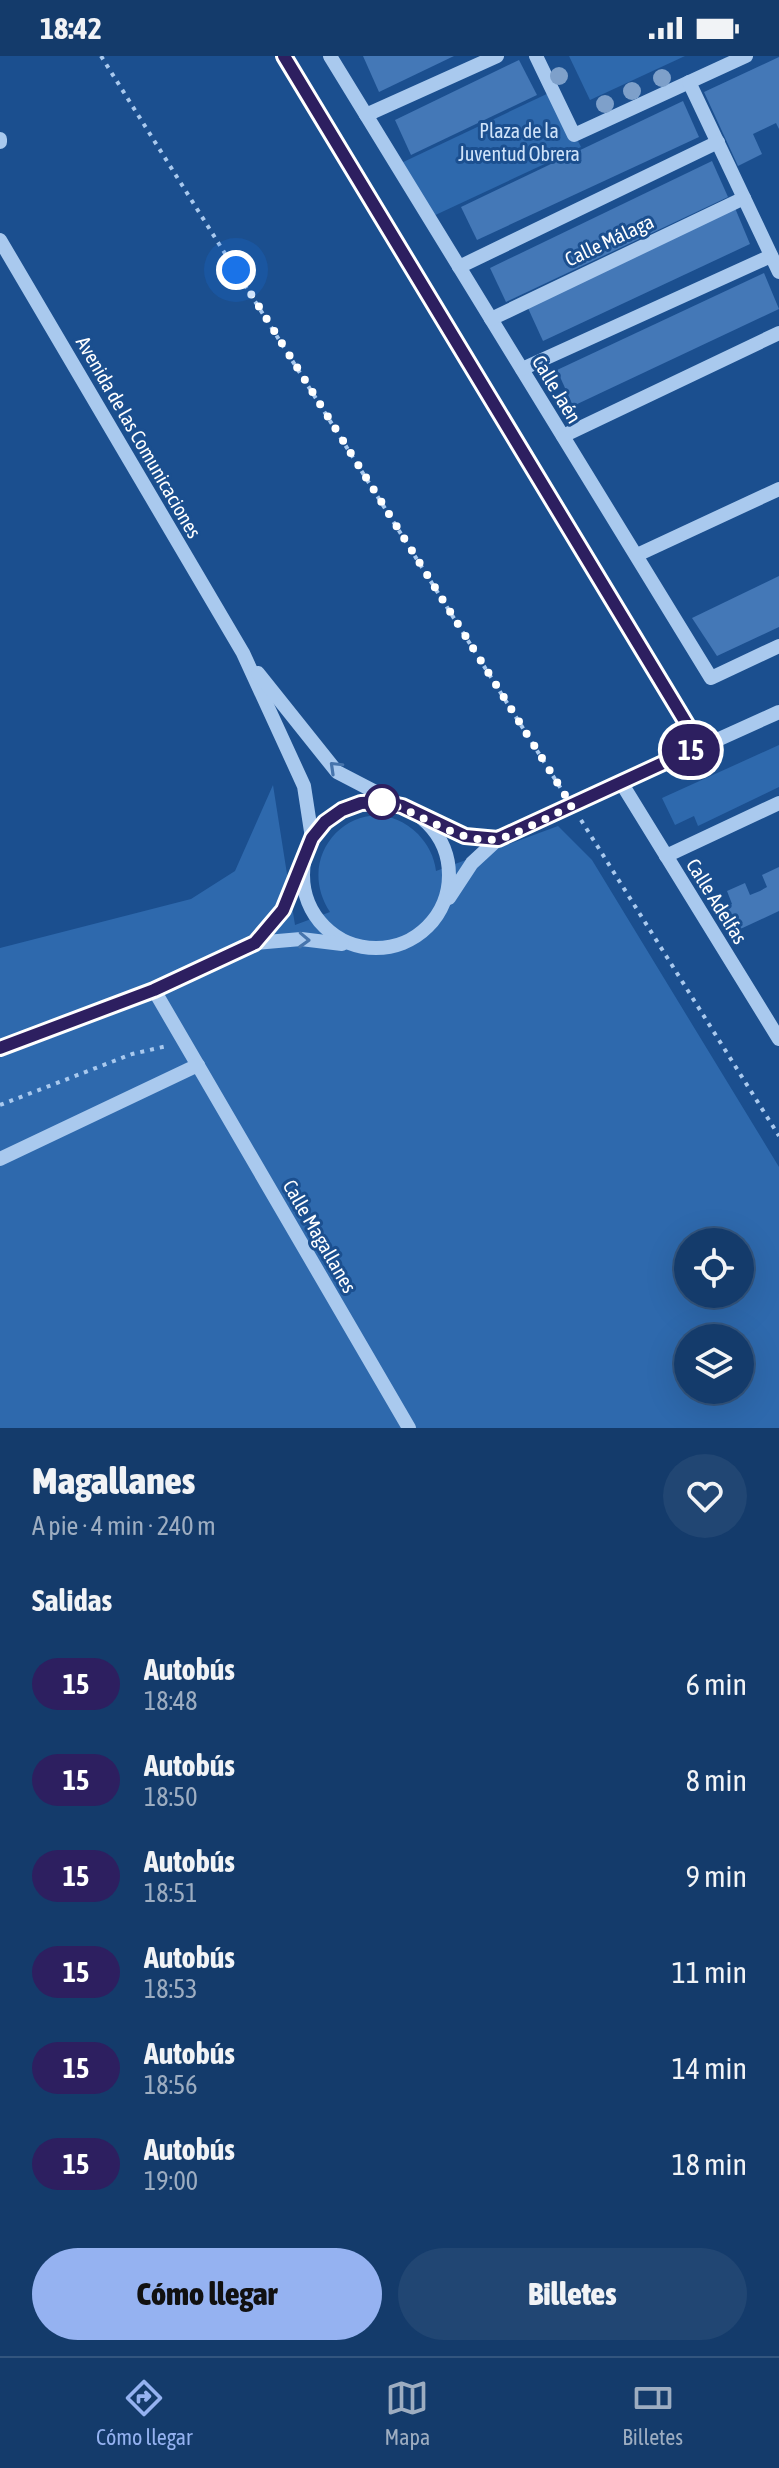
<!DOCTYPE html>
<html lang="es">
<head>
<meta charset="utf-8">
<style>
	body { margin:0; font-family:"Asap Condensed",sans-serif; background:#214673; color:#f1f3f6; height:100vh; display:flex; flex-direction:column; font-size:30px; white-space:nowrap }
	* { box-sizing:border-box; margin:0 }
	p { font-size:26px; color:#9dadc1 }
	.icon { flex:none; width:44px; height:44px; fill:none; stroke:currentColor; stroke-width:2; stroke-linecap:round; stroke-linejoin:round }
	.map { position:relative; height:1372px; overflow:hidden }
	.drawer { display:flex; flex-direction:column; background:#143b6b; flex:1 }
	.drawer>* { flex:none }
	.badge { padding:0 16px; border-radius:26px; font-size:28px; line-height:52px }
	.controls { position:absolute; left:674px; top:1172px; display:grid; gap:16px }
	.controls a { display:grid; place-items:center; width:80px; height:80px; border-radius:50%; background:#143b6b; box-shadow:0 8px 32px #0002,0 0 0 2px #33557e; font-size:40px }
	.you { position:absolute; width:40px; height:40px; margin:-20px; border:6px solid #fff; border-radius:50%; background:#1a73e8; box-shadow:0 0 0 12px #1a73e833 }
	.map>.badge { position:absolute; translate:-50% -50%; box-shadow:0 0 0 4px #fff }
	h2 { padding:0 32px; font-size:30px; line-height:72px }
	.round { display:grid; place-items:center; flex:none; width:84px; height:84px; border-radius:42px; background:#214673 }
	.head { display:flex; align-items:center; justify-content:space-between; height:136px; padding:0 32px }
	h1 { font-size:38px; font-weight:800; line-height:60px }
	.button { display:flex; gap:16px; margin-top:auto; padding:16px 32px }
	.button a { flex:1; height:92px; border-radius:48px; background:#95b2f1; color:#111; font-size:32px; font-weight:800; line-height:92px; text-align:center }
	.button a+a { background:#214673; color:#f1f3f6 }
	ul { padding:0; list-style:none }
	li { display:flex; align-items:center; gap:24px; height:96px; padding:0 32px }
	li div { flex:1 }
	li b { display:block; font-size:30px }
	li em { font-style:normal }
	li .badge { min-width:88px; font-weight:700; text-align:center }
	.status { display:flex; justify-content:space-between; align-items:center; height:56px; padding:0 40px; background:#143b6b; direction:ltr }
	.status svg { height:22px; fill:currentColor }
	.dock { display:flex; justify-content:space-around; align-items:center; height:112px; border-top:2px solid #33557e; background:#143b6b; font-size:22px; color:#9dadc1 }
	.dock a { display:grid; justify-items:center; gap:4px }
	.dock .selected { color:#95b2f1 }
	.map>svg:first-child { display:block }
	.green { fill:#2e69ad; fill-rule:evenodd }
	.building { fill:#4478b7 }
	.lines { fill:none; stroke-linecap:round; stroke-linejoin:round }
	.path { stroke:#a9c9ee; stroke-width:4; stroke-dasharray:4 6; stroke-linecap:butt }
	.minor { stroke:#a9c9ee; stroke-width:14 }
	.tree { fill:#7ea0ca }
	.oneway { stroke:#4674ac }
	.line-casing { stroke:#fff; stroke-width:18 }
	.line { stroke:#2d1f60; stroke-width:12 }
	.walk { stroke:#fff; stroke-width:8; stroke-dasharray:0 14.4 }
	.stop-dot { fill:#fff; stroke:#2d1f60; stroke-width:4 }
	.labels { text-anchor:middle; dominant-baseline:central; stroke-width:6; stroke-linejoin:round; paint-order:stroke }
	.park-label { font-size:20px; fill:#cfe3fa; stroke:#1b4f8f }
	.street-label { font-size:20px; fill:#fff; stroke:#1b4f8f }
</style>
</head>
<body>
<div class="status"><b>18:42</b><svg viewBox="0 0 49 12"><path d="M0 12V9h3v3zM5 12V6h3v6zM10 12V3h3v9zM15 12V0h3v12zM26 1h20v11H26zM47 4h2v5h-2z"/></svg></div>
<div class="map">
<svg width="779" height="1372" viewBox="0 0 779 1372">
	<rect width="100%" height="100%" fill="#1b4f8f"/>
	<g class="green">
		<polygon points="569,0 685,0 590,44"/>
		<polygon points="553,35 581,91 429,162 397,109"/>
		<polygon points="779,689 779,731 698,770 694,760 675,769 662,742"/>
		<path d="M273 729 295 869 330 856C289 793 366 726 418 778 428 789 434 800 436 815L558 770 592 804 779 1111V1372H0V892L191 843 235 815ZM688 1186H740V1238H688ZM688 1282H740V1334H688Z"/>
	</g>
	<g class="building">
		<polygon points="363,0 454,0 379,36"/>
		<polygon points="779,1 779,73 776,67 753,78 762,98 738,110 704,36"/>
		<polygon points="519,4 537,39 411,99 395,64"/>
		<polygon points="683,45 699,81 477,184 461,151"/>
		<polygon points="712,105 728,141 506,246 490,212"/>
		<polygon points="735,152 750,188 543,285 527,250"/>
		<polygon points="764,217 779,253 573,350 557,314"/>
		<polygon points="779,520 779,571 717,600 692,562"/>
		<polygon points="779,811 779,855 736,875 724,851 732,848 727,835 745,827 750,839 760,835 767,831 762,819"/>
	</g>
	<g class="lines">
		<g class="path">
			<polyline points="101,0 563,736"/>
			<polyline points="581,764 779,1080"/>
			<polyline points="0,1049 132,998 167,990"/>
		</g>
		<g class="minor">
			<polyline points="284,0 700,690"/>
			<polyline points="330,0 711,622 779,590"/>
			<polyline points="536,0 574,79 746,0"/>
			<polyline points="689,26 779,216"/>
			<polyline points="366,59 497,0"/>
			<polyline points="0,83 0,86"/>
			<polyline points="0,184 243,597 304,730 312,782"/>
			<polyline points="459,211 718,86"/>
			<polyline points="491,263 744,142"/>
			<polyline points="522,313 771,200"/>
			<polyline points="563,380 779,277"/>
			<polyline points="637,499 779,433"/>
			<polyline points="258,617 337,716 391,744"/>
			<polyline points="622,728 779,983"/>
			<circle cx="376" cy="819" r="73"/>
			<polyline points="429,765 465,780 498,783"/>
			<polyline points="666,800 779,747"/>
			<polyline points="449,842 472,807 498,783 779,656"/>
			<polyline points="255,887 283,854 301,814"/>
			<polyline points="154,934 409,1372"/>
			<polyline points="0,992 154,934 255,887 301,883 342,888"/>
			<polyline points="0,1103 198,1009"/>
		</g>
	</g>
	<g class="tree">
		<circle cx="559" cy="20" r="9"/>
		<circle cx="662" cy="22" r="9"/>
		<circle cx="632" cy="35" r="9"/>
		<circle cx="605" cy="48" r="9"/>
	</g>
	<defs><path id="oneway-chevron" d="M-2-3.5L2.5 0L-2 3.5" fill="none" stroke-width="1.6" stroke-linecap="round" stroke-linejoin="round" transform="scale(2)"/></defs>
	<g class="oneway">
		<use href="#oneway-chevron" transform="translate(335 711) rotate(-136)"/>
		<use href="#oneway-chevron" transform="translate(304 884) rotate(2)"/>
	</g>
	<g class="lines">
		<g class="line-casing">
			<polyline id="line" points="0,992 154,934 255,887 283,854 312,782 325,766 342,754 361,747 382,746 402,750 465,780 498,783 700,690 284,0"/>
		</g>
		<use href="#line" class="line"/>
		<path class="walk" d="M236 214 572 750C554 758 516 779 498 783 460 790 417 753 382 746"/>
	</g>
	<circle class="stop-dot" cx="382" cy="746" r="16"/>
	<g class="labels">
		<g class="park-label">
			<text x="519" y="74">Plaza de la<tspan x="519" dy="23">Juventud Obrera</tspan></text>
		</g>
		<g class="street-label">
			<text transform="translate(609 184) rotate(-25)">Calle Málaga</text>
			<text transform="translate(557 333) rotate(59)">Calle Jaén</text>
			<text transform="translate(139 381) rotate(60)">Avenida de las Comunicaciones</text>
			<text transform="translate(717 845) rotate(58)">Calle Adelfas</text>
			<text transform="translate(320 1180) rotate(60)">Calle Magallanes</text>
		</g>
	</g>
</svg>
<div class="controls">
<a><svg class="icon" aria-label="locate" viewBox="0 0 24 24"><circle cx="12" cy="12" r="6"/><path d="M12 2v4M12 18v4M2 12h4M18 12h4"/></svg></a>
<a><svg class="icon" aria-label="layers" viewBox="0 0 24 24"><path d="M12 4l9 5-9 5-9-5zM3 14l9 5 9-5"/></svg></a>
</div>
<div class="you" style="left:236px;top:214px"></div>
<b class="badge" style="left:691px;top:694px;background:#2d1f60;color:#fff">15</b>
</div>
<section class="drawer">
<div class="head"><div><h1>Magallanes</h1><p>A pie · 4 min · 240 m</p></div><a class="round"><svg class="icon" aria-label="heart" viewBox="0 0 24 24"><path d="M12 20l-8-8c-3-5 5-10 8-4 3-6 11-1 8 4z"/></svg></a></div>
<h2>Salidas</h2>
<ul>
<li><span class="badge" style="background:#2d1f60;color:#fff">15</span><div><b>Autobús</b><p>18:48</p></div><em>6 min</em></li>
<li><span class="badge" style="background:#2d1f60;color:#fff">15</span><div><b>Autobús</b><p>18:50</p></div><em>8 min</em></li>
<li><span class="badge" style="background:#2d1f60;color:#fff">15</span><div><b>Autobús</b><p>18:51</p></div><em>9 min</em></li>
<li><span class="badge" style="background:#2d1f60;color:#fff">15</span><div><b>Autobús</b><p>18:53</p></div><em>11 min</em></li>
<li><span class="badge" style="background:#2d1f60;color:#fff">15</span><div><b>Autobús</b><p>18:56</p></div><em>14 min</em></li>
<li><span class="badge" style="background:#2d1f60;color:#fff">15</span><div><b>Autobús</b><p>19:00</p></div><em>18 min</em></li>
</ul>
<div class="button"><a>Cómo llegar</a><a>Billetes</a></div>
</section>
<nav class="dock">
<a class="selected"><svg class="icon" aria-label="directions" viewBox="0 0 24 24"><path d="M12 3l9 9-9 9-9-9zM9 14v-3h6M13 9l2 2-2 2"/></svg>Cómo llegar</a>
<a><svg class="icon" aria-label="map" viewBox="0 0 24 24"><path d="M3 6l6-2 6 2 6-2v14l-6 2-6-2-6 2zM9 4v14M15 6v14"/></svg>Mapa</a>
<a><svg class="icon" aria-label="tickets" viewBox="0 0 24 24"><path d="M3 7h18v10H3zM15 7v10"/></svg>Billetes</a>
</nav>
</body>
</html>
